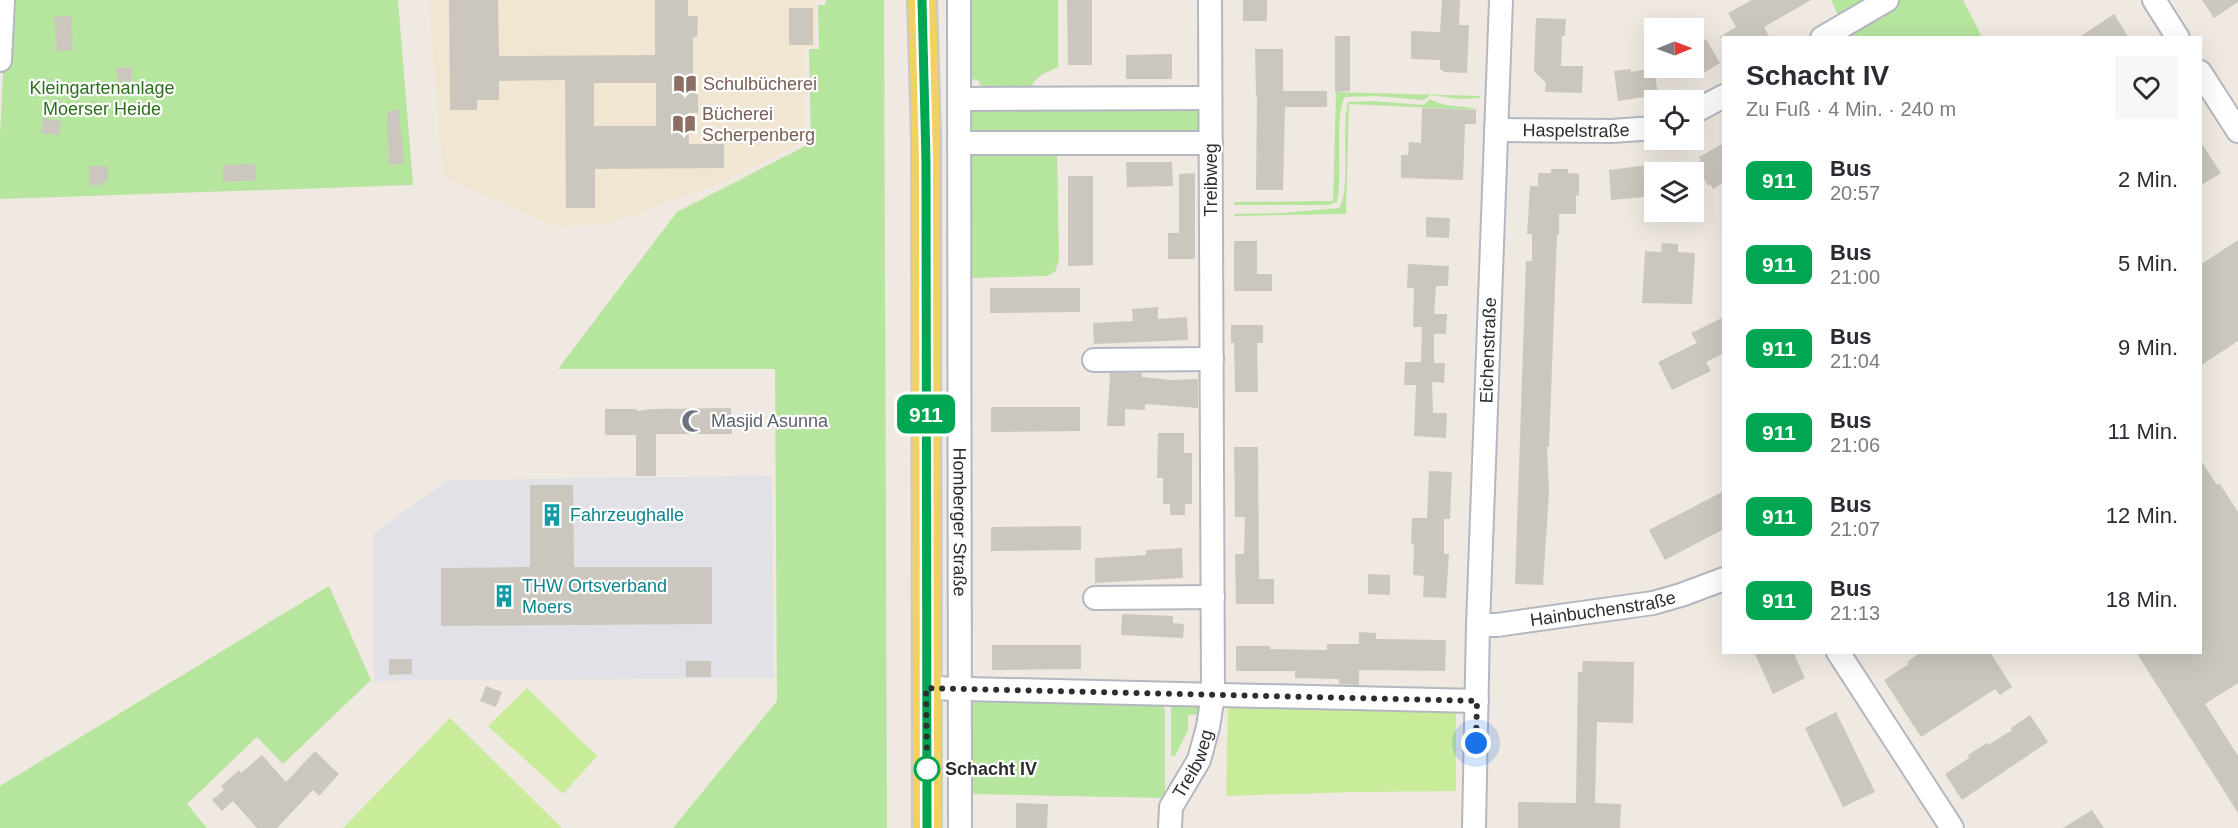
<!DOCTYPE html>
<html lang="de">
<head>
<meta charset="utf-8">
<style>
	body { margin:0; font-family:Helvetica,sans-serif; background:#f7f7f7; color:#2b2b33; height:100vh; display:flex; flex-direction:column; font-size:22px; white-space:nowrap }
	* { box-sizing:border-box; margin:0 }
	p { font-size:20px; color:#7c7c81 }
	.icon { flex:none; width:33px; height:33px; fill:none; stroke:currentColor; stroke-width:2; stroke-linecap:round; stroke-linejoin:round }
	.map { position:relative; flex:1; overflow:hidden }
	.panel { position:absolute; left:1722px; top:36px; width:480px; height:618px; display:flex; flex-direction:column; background:#fff; border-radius:0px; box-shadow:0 6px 24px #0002 }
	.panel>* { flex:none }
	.badge { padding:0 12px; border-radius:9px; font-size:21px; line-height:39px }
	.needle { width:39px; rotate:89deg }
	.buttons { position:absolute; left:1644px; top:18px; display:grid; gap:12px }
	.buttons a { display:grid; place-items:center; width:60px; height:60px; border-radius:0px; background:#fff; box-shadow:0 6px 24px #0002; font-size:30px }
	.you { position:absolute; width:30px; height:30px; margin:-15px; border:4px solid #fff; border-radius:50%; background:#1a73e8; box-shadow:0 0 0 9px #1a73e833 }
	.map>.badge { position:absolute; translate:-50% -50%; box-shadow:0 0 0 3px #fff }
	.round { display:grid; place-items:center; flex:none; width:63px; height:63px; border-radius:0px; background:#f7f7f7 }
	.summary { display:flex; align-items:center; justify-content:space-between; height:102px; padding:0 24px }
	h1 { font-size:28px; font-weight:700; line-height:45px }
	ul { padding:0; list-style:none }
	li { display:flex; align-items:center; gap:18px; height:84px; padding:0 24px }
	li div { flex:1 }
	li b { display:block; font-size:22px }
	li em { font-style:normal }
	li .badge { min-width:66px; font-weight:700; text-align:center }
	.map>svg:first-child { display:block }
	.industrial { fill:#e3e1e8 }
	.education { fill:#f0e6d1 }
	.green { fill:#b6e59e }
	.pitch { fill:#c9ec9a }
	.building { fill:#cbc7bf; fill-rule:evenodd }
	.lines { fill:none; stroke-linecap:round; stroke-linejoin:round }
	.minor-casing { stroke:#b4b7c1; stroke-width:26 }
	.major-casing { stroke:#c9c9c9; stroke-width:32 }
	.minor { stroke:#fff; stroke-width:22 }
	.major { stroke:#f2d163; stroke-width:28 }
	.line-casing { stroke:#fff; stroke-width:14 }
	.line { stroke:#00a651; stroke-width:9 }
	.walk { stroke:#2e2e2e; stroke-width:6; stroke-dasharray:0 10.8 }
	.stop-dot { fill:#fff; stroke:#00a651; stroke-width:3 }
	.labels { text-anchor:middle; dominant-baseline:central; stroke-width:4.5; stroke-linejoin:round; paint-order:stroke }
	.education-label { font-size:18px; fill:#785e54; stroke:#fff; text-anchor:start }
	.park-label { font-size:18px; fill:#2c6e1b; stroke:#fff }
	.street-label { font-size:18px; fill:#2e2e2e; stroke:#fff }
	.worship-label { font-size:18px; fill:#5b616d; stroke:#fff; text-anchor:start }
	.culture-label { font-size:18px; fill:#0d838f; stroke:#fff; text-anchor:start }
	.stop-label { font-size:18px; font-weight:bold; fill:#2e2e2e; stroke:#fff; text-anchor:start }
</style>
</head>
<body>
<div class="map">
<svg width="2238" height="828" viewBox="0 0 2238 828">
	<rect width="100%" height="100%" fill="#efe9e1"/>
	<polygon class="industrial" points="772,476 774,678 374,681 374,533 448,480"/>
	<polygon class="education" points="429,0 824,0 816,2 816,48 804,48 803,142 716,185 606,224 557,227 443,177"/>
	<g class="green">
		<polygon points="7,0 398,0 413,185 0,199 0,135"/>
		<polygon points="826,0 884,0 887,828 673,828 777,701 775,369 558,369 677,212 811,143 809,49 819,49 818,5 825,5"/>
		<polygon points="970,0 1058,0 1058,67 1041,75 1033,83 1031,93 982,88 978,80 971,79"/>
		<polygon points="1831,0 1963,0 1982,37 1848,37"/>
		<path d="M1336 92 1480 96V98L1458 99 1431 95 1423 100 1374 96 1345 97C1334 114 1343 177 1337 202L1328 205H1234V202L1333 201Z"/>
		<path d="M1430 99C1447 109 1462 104 1479 110L1349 104 1346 214 1234 216V214L1282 213 1339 208C1351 191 1341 128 1348 102L1373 101 1424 105Z"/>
		<path d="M970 109H1199C1204 117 1203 124 1198 133L970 135Z"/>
		<polygon points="1057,152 1059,260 1055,272 1047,276 972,278 971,153"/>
		<polygon points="329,586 371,680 283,764 257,737 187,804 207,828 0,828 0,786"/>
		<polygon points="973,699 1160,702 1165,710 1165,798 973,794"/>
		<path d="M1171 702C1185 703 1197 701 1204 714L1188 715V730L1175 756H1171Z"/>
	</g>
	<g class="pitch">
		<polygon points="527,688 597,756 563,794 488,726"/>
		<polygon points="1228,707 1456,709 1456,791 1359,792 1226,796"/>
		<polygon points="450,718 562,828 343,828"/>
	</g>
	<g class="building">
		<path d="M449 0H498L499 56 655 55V0H688V16H698L697 37H693V87H698V113H688L689 144H724V168L595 169V208H566L565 80 499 81V100H477V110H450ZM594 83H656V126H594Z"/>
		<polygon points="1067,0 1092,0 1092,65 1068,65"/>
		<rect x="1243" y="0" width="24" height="21"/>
		<polygon points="1442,0 1460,0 1459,25 1469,25 1467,73 1443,72 1443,70 1440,70 1440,60 1411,59 1411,31 1440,32"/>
		<polygon points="1752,0 1811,0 1764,27 1770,38 1718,38 1736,27 1728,13"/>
		<polygon points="2202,0 2238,0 2238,2 2214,18"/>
		<rect x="789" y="8" width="24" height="37"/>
		<polygon points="2114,14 2129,38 2078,38"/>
		<polygon points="71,16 73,50 57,51 54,17"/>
		<polygon points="1536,18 1566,19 1565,36 1562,36 1561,66 1583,66 1582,93 1545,92 1546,83 1534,71"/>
		<polygon points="1335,36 1350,36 1350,91 1335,92"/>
		<polygon points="1706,39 1720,63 1694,79 1694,46"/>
		<polygon points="1255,49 1283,49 1283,91 1327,91 1327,107 1285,107 1283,190 1256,190 1257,96 1256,96"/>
		<polygon points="1172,54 1172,79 1126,79 1126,55"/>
		<polygon points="131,67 132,81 118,82 116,68"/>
		<polygon points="1654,68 1658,95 1618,101 1614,71 1631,69 1631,72"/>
		<polygon points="1422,108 1476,110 1476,124 1465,124 1463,180 1401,178 1401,155 1408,155 1409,142 1421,143"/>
		<polygon points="399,110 404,164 389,165 387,111"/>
		<polygon points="43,118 61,121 59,135 41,133"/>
		<polygon points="2200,141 2221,173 2200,186"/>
		<polygon points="1724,143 1724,182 1713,189 1710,184 1708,186 1696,164 1701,161 1699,157"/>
		<polygon points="1126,162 1172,162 1173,186 1127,187"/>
		<polygon points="255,164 256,180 223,182 223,165"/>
		<polygon points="1648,165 1648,167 1654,166 1654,196 1611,200 1609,170"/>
		<polygon points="89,166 108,166 108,182 103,182 103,185 89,185"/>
		<polygon points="1551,169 1568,169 1568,173 1579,174 1579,196 1576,195 1576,214 1559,214 1559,235 1557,235 1549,447 1547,447 1549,492 1543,585 1515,584 1526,261 1532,261 1532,234 1527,234 1530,186 1538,186 1538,173 1551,173"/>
		<polygon points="1195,173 1195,259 1168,259 1168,233 1179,233 1179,174"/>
		<polygon points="1068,176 1093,176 1093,265 1068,266"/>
		<polygon points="1426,217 1450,218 1449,238 1426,237"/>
		<polygon points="2238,240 2238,341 2200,366 2200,265"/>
		<polygon points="1234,241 1257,241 1257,274 1272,274 1272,291 1234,291"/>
		<polygon points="1662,243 1678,244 1678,252 1695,253 1692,304 1642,303 1645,251 1661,252"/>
		<polygon points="1408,264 1449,266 1448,286 1436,286 1434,314 1447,314 1446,334 1434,334 1434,363 1445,363 1444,383 1432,382 1433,413 1447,413 1446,438 1414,436 1416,385 1404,385 1405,362 1421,362 1422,327 1413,327 1414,288 1407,288"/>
		<polygon points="990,288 1080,288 1080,312 990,313"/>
		<polygon points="1158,307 1158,319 1187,317 1188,340 1094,344 1093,323 1133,321 1132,309"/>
		<polygon points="1724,317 1724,353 1706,362 1711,371 1672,390 1658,362 1697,343 1691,333"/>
		<polygon points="1231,325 1263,325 1263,343 1257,343 1258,392 1235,392 1234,343 1231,343"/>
		<polygon points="1110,373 1142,373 1142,377 1172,380 1198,379 1198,408 1145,404 1145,410 1125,409 1125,426 1107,426"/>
		<polygon points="991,407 1080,407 1080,431 991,432"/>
		<polygon points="731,408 732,434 656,434 656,476 636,476 636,435 605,435 605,409 637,409 637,411 652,409"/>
		<polygon points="1158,433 1184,433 1184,453 1192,453 1192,504 1185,504 1185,515 1170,515 1170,504 1163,504 1163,478 1157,478"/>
		<polygon points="1234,447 1258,447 1259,579 1274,579 1274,604 1236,604 1235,554 1244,554 1245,517 1235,517"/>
		<polygon points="2200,459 2217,485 2220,484 2238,512 2238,683 2205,704 2238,756 2238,813 2136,652 2200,652"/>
		<polygon points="1429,471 1452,472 1450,519 1444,519 1444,554 1449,554 1446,598 1423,597 1424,576 1413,575 1414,544 1411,543 1412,518 1427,518"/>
		<polygon points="530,485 573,485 574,567 712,567 712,624 441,626 441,568 530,567"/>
		<polygon points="1724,491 1724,529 1665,560 1649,530"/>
		<polygon points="1081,526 1081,550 991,551 991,527"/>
		<polygon points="1182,548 1183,578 1095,583 1095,558 1146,555 1146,550"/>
		<polygon points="1368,574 1390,575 1390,595 1368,594"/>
		<polygon points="1122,614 1173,616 1173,623 1184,624 1183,638 1121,635"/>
		<polygon points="1359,632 1376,633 1376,639 1446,640 1445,671 1359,670 1359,685 1339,684 1339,679 1295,678 1295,671 1236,671 1236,646 1270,646 1270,649 1327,650 1327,644 1359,644"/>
		<polygon points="992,645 1081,645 1081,669 992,670"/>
		<polygon points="1754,652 1793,652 1805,678 1773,694"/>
		<polygon points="1921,652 1990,652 2012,687 2000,695 1995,689 1921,737 1884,680 1909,664 1907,662"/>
		<polygon points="389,659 412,659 412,674 389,675"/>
		<rect x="686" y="661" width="25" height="16"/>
		<polygon points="1583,661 1634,662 1633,723 1597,722 1595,803 1621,804 1620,828 1518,828 1518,802 1576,803 1578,672 1582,672"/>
		<polygon points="486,686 502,692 496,707 480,701"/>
		<polygon points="1836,712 1875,792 1843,807 1805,728"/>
		<polygon points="2030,715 2048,742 1962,800 1945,774 1969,758 1968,755 1987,743 1988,745 2012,730 2011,728"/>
		<polygon points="315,751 339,774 319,796 313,790 277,828 257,828 233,801 222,811 212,800 224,790 221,786 239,770 241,773 262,755 286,782"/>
		<polygon points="1016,803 1048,804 1047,828 1016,828"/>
		<polygon points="2092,810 2104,828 2063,828"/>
	</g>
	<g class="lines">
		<g class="minor-casing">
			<g id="minor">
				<path id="s1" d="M959 0 960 828"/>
				<polyline points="2154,0 2178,38"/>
				<polyline points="1822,38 1887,0"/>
				<polyline points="0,60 3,0"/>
				<polyline points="2200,72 2238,131"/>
				<polyline points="960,99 1210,98"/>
				<polyline points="1694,112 1724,96"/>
				<path id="s2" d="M1496 130 1612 131 1654 128"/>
				<polyline points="959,143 1211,143"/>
				<polyline points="1094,360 1212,359"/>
				<polyline points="1095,598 1213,597"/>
				<path id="s3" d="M1478 625H1497L1653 603 1681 595 1724 579"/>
				<polyline points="1838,652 1952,828"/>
				<polyline points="926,688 1477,701"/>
				<path id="s4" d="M1170 828 1171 807 1199 760 1208 727 1213 695 1210 0"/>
				<path id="s5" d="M1474 828 1478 625 1501 0"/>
			</g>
		</g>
		<g class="major-casing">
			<polyline id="major" points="922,0 926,137 927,828"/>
		</g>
		<use href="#minor" class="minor"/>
		<use href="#major" class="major"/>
	</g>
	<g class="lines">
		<g class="line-casing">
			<polyline id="line" points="922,0 926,161 927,828"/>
		</g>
		<use href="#line" class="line"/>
		<polyline class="walk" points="927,769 926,688 1477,701 1476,743"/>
	</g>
	<defs>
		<g id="library-bare" transform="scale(1.8)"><path d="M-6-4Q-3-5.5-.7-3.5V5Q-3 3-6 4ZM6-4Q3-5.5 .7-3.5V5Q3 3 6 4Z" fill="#8d6e63" stroke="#fff" stroke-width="2.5" paint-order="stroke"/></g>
		<g id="mosque-bare" transform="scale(1.8)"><path d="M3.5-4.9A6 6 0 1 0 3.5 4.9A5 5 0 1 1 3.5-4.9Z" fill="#6b7280" stroke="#fff" stroke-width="2.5" paint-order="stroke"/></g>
		<g id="building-bare" transform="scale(1.8)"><path d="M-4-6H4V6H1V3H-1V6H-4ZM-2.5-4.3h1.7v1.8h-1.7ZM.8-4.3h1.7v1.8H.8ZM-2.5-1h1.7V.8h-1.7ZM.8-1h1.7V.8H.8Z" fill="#0f9aa8" stroke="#fff" stroke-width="2.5" paint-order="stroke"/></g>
	</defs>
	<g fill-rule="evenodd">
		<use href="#library-bare" x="685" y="84"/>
		<use href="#library-bare" x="684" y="124"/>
		<use href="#mosque-bare" x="693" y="421"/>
		<use href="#building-bare" x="552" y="515"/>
		<use href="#building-bare" x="504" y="596"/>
	</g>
	<circle class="stop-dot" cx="927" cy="769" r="12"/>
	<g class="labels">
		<g class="education-label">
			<text x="703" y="84">Schulbücherei</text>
			<text x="702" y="114">Bücherei<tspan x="702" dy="21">Scherpenberg</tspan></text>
		</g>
		<g class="park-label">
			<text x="102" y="88">Kleingartenanlage<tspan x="102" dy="21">Moerser Heide</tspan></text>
		</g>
		<g class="street-label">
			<text stroke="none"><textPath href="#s2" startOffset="80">Haspelstraße</textPath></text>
			<text transform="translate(1211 180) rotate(-90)">Treibweg</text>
			<text stroke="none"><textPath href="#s5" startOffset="478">Eichenstraße</textPath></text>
			<text stroke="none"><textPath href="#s1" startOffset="522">Homberger Straße</textPath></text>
			<text stroke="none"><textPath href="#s3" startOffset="126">Hainbuchenstraße</textPath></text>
			<text stroke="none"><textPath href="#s4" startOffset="70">Treibweg</textPath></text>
		</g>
		<g class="worship-label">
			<text x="711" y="421">Masjid Asunna</text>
		</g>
		<g class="culture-label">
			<text x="570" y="515">Fahrzeughalle</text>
			<text x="522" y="586">THW Ortsverband<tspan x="522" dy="21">Moers</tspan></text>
		</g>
		<g class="stop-label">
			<text x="945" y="769">Schacht IV</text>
		</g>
	</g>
</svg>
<div class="buttons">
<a><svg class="needle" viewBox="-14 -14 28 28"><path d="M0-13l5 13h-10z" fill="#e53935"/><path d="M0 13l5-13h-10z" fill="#7c7c81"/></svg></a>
<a><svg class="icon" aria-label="locate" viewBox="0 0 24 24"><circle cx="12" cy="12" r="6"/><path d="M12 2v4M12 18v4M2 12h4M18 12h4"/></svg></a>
<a><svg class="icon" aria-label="layers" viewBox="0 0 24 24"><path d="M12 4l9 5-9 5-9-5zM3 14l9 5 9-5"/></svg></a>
</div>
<div class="you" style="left:1476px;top:743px"></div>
<b class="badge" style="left:926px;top:414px;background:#00a651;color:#fff">911</b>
<section class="panel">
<div class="summary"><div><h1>Schacht IV</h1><p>Zu Fuß · 4 Min. · 240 m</p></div><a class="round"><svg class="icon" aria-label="heart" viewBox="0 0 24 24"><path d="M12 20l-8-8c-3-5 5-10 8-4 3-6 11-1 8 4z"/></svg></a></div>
<ul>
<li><span class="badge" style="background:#00a651;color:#fff">911</span><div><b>Bus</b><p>20:57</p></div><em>2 Min.</em></li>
<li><span class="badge" style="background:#00a651;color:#fff">911</span><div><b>Bus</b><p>21:00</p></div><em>5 Min.</em></li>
<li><span class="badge" style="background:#00a651;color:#fff">911</span><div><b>Bus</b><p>21:04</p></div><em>9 Min.</em></li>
<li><span class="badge" style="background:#00a651;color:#fff">911</span><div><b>Bus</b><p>21:06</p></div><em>11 Min.</em></li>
<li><span class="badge" style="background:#00a651;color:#fff">911</span><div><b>Bus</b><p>21:07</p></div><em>12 Min.</em></li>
<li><span class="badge" style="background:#00a651;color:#fff">911</span><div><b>Bus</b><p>21:13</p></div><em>18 Min.</em></li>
</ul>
</section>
</div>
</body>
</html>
